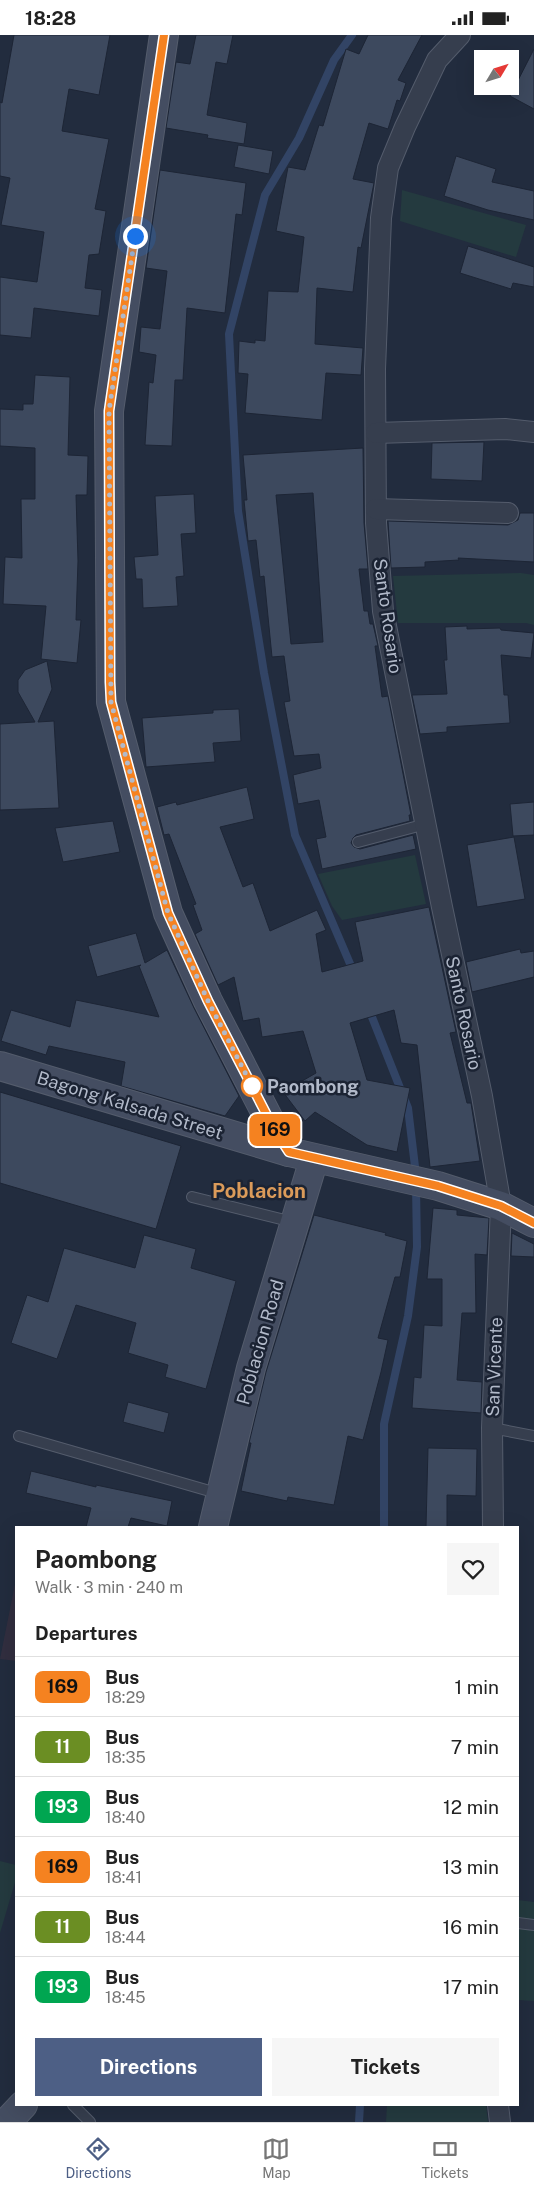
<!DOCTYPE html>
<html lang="en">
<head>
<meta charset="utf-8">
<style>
	body { margin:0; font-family:"Public Sans",sans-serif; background:#f6f6f6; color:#222; height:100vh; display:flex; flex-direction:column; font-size:19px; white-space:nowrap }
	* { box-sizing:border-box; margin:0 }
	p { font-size:16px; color:#767676 }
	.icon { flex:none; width:28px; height:28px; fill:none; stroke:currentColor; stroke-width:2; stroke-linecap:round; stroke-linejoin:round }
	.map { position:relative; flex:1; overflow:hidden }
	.details { position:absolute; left:15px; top:1491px; width:504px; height:580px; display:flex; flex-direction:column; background:#fff; border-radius:0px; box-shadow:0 5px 20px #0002 }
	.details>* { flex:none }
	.badge { padding:0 10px; border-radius:8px; font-size:18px; line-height:32px }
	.needle { width:32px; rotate:52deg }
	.controls { position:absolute; left:474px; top:15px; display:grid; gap:10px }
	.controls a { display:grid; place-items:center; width:45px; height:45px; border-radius:0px; background:#fff; box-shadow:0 5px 20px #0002; font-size:25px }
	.you { position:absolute; width:25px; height:25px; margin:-12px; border:4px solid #fff; border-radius:50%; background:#1a73e8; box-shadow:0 0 0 8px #1a73e833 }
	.map>.badge { position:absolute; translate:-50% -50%; box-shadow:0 0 0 2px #fff }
	h2 { padding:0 20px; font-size:19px; line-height:45px }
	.round { display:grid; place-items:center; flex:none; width:52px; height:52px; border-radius:0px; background:#f6f6f6 }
	.headline { display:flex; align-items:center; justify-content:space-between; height:85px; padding:0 20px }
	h1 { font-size:24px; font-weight:700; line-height:38px }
	.action { display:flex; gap:10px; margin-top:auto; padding:10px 20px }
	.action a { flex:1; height:58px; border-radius:0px; background:#4d5f85; color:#fff; font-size:20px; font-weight:700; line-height:58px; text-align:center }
	.action a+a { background:#f6f6f6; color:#222 }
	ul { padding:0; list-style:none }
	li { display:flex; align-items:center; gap:15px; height:60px; padding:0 20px; border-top:1px solid #e0e0e0 }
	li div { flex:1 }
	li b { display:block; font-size:19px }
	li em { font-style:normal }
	li .badge { min-width:55px; font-weight:700; text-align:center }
	.status { display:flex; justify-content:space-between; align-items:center; height:35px; padding:0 25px; background:#fff; direction:ltr }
	.status svg { height:14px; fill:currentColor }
	.tabs { display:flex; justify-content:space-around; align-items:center; height:70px; border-top:1px solid #e0e0e0; background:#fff; font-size:14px; color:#767676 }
	.tabs a { display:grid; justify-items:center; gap:2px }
	.tabs .current { color:#4d5f85 }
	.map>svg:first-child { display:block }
	.medical { fill:#312e3f }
	.green { fill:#243a3f }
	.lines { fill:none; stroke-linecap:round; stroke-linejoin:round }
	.stream { stroke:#324465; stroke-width:8 }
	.building { fill:#3d495e; stroke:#1d2535; fill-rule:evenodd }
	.lane-casing { stroke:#545c6c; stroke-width:12 }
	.street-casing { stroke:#545c6c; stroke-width:22 }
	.secondary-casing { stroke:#545c6c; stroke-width:30 }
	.lane { stroke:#363e4e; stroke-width:10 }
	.street { stroke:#363e4e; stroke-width:20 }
	.secondary { stroke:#444d61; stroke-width:28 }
	.line-casing { stroke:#fff; stroke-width:11 }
	.line { stroke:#f58220; stroke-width:8 }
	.walk { stroke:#b1b9c9; stroke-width:5; stroke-dasharray:0 9 }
	.stop-dot { fill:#fff; stroke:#f58220; stroke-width:2.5 }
	.labels { text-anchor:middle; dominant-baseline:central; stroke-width:5; stroke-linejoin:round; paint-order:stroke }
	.street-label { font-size:18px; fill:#b1b9c9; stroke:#1b2333 }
	.stop-label { font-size:18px; font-weight:bold; fill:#b1b9c9; stroke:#1b2333; text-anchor:start }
	.quarter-label { font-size:20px; font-weight:bold; fill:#db9b5a; stroke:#1b2333 }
</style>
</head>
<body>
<div class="status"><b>18:28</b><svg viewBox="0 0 49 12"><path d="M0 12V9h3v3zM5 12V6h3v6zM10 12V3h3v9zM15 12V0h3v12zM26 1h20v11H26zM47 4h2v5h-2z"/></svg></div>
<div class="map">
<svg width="534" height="2087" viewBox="0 0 534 2087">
	<rect width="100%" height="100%" fill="#222c3e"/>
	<polygon class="medical" points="16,1544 16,1626 0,1624"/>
	<g class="green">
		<polygon points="402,155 526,190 516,222 400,186"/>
		<polygon points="521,538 534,540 534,590 526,588 398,588 393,541"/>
		<polygon points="415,820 426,869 342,885 332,871 318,839"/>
		<polygon points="0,1826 16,1830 16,1844 0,1898"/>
		<polygon points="518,1865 534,1867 534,1966 518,1965"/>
		<polygon points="387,2070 486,2070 488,2087 386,2087"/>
	</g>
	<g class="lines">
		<g class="stream">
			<polyline points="352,0 334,25 299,103 265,160 229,299 238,476 264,638 295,800 354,938"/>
			<polyline points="368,972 408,1073 416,1140"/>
			<polyline points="384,1492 384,1389 408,1281 417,1212 416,1151"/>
			<polyline points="359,2087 360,2070"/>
		</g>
	</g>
	<g class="building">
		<polygon points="14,0 110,0 99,60 69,54 62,96 109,104 95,174 106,176 99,219 89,220 85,253 102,255 99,281 34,273 31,303 0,300 0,242 37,247 44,197 1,190 10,143 0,141 0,67 2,68"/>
		<polygon points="196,0 233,0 227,29 216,27 207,80 247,88 244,109 207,103 208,100 166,93 176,27 190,29"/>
		<polygon points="368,0 422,0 398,45 406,48 400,66 397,65 388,94 369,88 353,144 374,148 361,213 358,212 353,257 317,253 315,309 363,313 361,340 326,338 322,385 245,378 248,339 238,338 239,306 255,308 255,305 265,306 268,256 298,257 304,202 276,196 288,132 305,135 319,90 323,91 346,14 359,19"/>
		<polygon points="534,14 534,74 510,61"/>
		<polygon points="238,110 273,116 269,139 234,132"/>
		<polygon points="456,121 496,134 492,147 534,156 534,185 488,175 444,161"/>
		<polygon points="160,135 246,148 242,180 236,179 225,278 187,273 183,345 175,345 172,411 145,410 149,347 153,348 156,320 139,317 141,292 160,294 167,236 146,233"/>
		<polygon points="468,211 534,232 534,252 513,248 511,254 460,238"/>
		<polygon points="35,340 70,342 68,420 88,421 87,460 76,460 78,526 76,585 81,585 77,628 41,624 46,571 3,569 5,522 22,523 21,464 35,464 35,413 0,411 0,374 23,375 23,369 33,369"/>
		<polygon points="484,407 482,446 431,444 432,408"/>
		<path d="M363 413 364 488 368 534H359L364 576H368L370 589H373L378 611H375L382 662 388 661 411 780H409L410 786 356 800 353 803 351 808 354 812 360 814 413 800 416 814 322 834 316 804 326 802 319 765 298 769 293 740 321 733 319 719 294 721 284 667 290 666 284 621 272 622 264 541 260 542 256 505 248 506 244 465H247L243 420ZM313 458 323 607 291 609 276 460Z"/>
		<polygon points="194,459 196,498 181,499 184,541 176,542 178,571 143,573 142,544 136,544 134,522 158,520 155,461"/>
		<polygon points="520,478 534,478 534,527 458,523 459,525 425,527 425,532 391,533 388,486 508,490 518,485"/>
		<polygon points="467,591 467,594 500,593 501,595 534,598 531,623 501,620 504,660 508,660 510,688 447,692 447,697 420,699 412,660 447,659 444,625 447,625 445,592"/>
		<polygon points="47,626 52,654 38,687 54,686 59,773 0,775 0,689 35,687 18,657 18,645 25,635"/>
		<polygon points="239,674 241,706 213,708 215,727 146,732 142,683 213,678 213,675"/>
		<polygon points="247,752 254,784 220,792 243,852 253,848 270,896 317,875 326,895 316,899 322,937 363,926 355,887 429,872 456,997 450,998 467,1068 471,1068 480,1126 430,1132 417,1010 401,1008 394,975 350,988 367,1045 410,1053 397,1117 367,1110 315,1077 305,1086 283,1057 316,1038 303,996 262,1002 259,983 243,986 234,942 218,950 195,899 202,895 193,870 196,869 169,799 164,800 157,772 176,767 177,770"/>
		<polygon points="534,767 534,800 513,801 510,769"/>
		<polygon points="113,786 120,817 63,827 55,793"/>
		<polygon points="514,802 525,864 477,872 467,810"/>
		<polygon points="136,898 145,928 167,915 194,973 239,1061 225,1081 121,1051 125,1027 49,1011 46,1020 1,1006 11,975 70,992 76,965 159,982 139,931 141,930 97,942 88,911"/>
		<polygon points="520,914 521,918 534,916 534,942 472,957 466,927"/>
		<polygon points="0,1057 181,1111 156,1194 0,1148"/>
		<polygon points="433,1173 457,1175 457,1180 489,1183 487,1220 475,1219 476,1278 462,1278 457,1345 482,1347 481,1378 412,1373 414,1342 421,1343 424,1290 442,1291 442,1244 427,1244"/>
		<polygon points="314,1180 386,1198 385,1200 407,1206 400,1242 395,1242 378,1303 388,1305 381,1337 363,1405 348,1401 334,1470 288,1462 287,1466 241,1456 251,1408 249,1408 266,1337"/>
		<polygon points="512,1198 534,1209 534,1222 511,1221"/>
		<polygon points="144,1200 196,1214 191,1233 236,1246 206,1354 165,1342 168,1330 128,1318 136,1288 76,1270 57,1324 11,1308 27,1260 48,1267 64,1213 135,1233"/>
		<polygon points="128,1367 169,1378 164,1398 123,1387"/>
		<polygon points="428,1413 477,1414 476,1461 447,1460 447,1492 426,1492"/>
		<polygon points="31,1436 96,1452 96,1450 172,1466 167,1491 131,1483 128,1492 86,1492 91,1473 26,1458"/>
	</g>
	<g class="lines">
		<g class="lane-casing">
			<g id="lane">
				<polyline points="358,807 426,789"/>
				<polyline points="192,1162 293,1187"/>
				<polyline points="492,1393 534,1401"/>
				<polyline points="19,1401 220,1459"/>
				<polyline points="518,1888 534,1890"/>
				<polyline points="73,2070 90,2087"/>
			</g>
		</g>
		<g class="street-casing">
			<g id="street">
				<polyline points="460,0 437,25 405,92 388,133 381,183 375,334 376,488 383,576 442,872 482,1061 501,1171 492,1393 493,1492"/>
				<polyline points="376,398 505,394 534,397"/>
				<polyline points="376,474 508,478"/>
				<polyline points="498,2070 500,2087"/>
			</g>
		</g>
		<g class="secondary-casing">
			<g id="secondary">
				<polyline points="164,0 109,376 111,667 168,878 208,966 274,1094 289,1117"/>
				<polyline points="0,1031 289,1117 438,1151 501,1171 534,1188"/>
				<polyline points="213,1492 251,1333 314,1124"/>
				<polyline points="7,2087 23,2070"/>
			</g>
		</g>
		<use href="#lane" class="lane"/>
		<use href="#street" class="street"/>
		<use href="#secondary" class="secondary"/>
	</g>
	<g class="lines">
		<g class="line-casing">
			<polyline id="line" points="164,0 109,376 110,647 111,667 168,878 208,966 274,1094 289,1117 438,1151 501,1171 534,1188"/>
		</g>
		<use href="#line" class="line"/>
		<polyline class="walk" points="135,201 109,376 111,667 168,878 208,966 252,1051"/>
	</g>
	<circle class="stop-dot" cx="252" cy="1051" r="10"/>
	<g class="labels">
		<g class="street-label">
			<text transform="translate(388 581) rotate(82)">Santo Rosario</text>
			<text transform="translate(464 978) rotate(78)">Santo Rosario</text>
			<text transform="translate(130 1070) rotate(17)">Bagong Kalsada Street</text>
			<text transform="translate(260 1307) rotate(-74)">Poblacion Road</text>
			<text transform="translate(494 1332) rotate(-88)">San Vicente</text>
		</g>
		<g class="stop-label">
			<text x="267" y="1051">Paombong</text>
		</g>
		<g class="quarter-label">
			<text x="259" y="1156">Poblacion</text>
		</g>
	</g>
</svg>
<div class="controls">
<a><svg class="needle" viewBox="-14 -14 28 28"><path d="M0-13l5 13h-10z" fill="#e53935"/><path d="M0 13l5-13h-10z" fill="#767676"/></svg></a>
</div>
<div class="you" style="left:135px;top:201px"></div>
<b class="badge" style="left:275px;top:1095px;background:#f58220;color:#111">169</b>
<section class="details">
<div class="headline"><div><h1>Paombong</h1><p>Walk · 3 min · 240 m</p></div><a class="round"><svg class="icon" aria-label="heart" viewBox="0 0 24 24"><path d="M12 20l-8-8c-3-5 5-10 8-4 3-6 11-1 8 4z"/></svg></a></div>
<h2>Departures</h2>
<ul>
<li><span class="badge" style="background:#f58220;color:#111">169</span><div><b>Bus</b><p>18:29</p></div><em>1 min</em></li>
<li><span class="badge" style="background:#6b8e23;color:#fff">11</span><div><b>Bus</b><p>18:35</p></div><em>7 min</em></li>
<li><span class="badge" style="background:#00a651;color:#fff">193</span><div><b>Bus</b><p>18:40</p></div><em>12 min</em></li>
<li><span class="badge" style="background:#f58220;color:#111">169</span><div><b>Bus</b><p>18:41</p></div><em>13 min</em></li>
<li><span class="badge" style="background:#6b8e23;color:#fff">11</span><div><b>Bus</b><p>18:44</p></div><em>16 min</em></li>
<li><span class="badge" style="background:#00a651;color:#fff">193</span><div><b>Bus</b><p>18:45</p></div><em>17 min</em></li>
</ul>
<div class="action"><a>Directions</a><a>Tickets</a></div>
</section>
</div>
<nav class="tabs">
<a class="current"><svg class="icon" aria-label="directions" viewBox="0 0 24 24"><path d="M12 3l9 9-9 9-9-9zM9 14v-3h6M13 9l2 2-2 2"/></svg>Directions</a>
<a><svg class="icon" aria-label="map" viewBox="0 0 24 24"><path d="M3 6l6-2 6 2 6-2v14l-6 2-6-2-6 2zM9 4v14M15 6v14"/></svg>Map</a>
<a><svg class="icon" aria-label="tickets" viewBox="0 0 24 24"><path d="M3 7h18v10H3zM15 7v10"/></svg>Tickets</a>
</nav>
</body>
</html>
